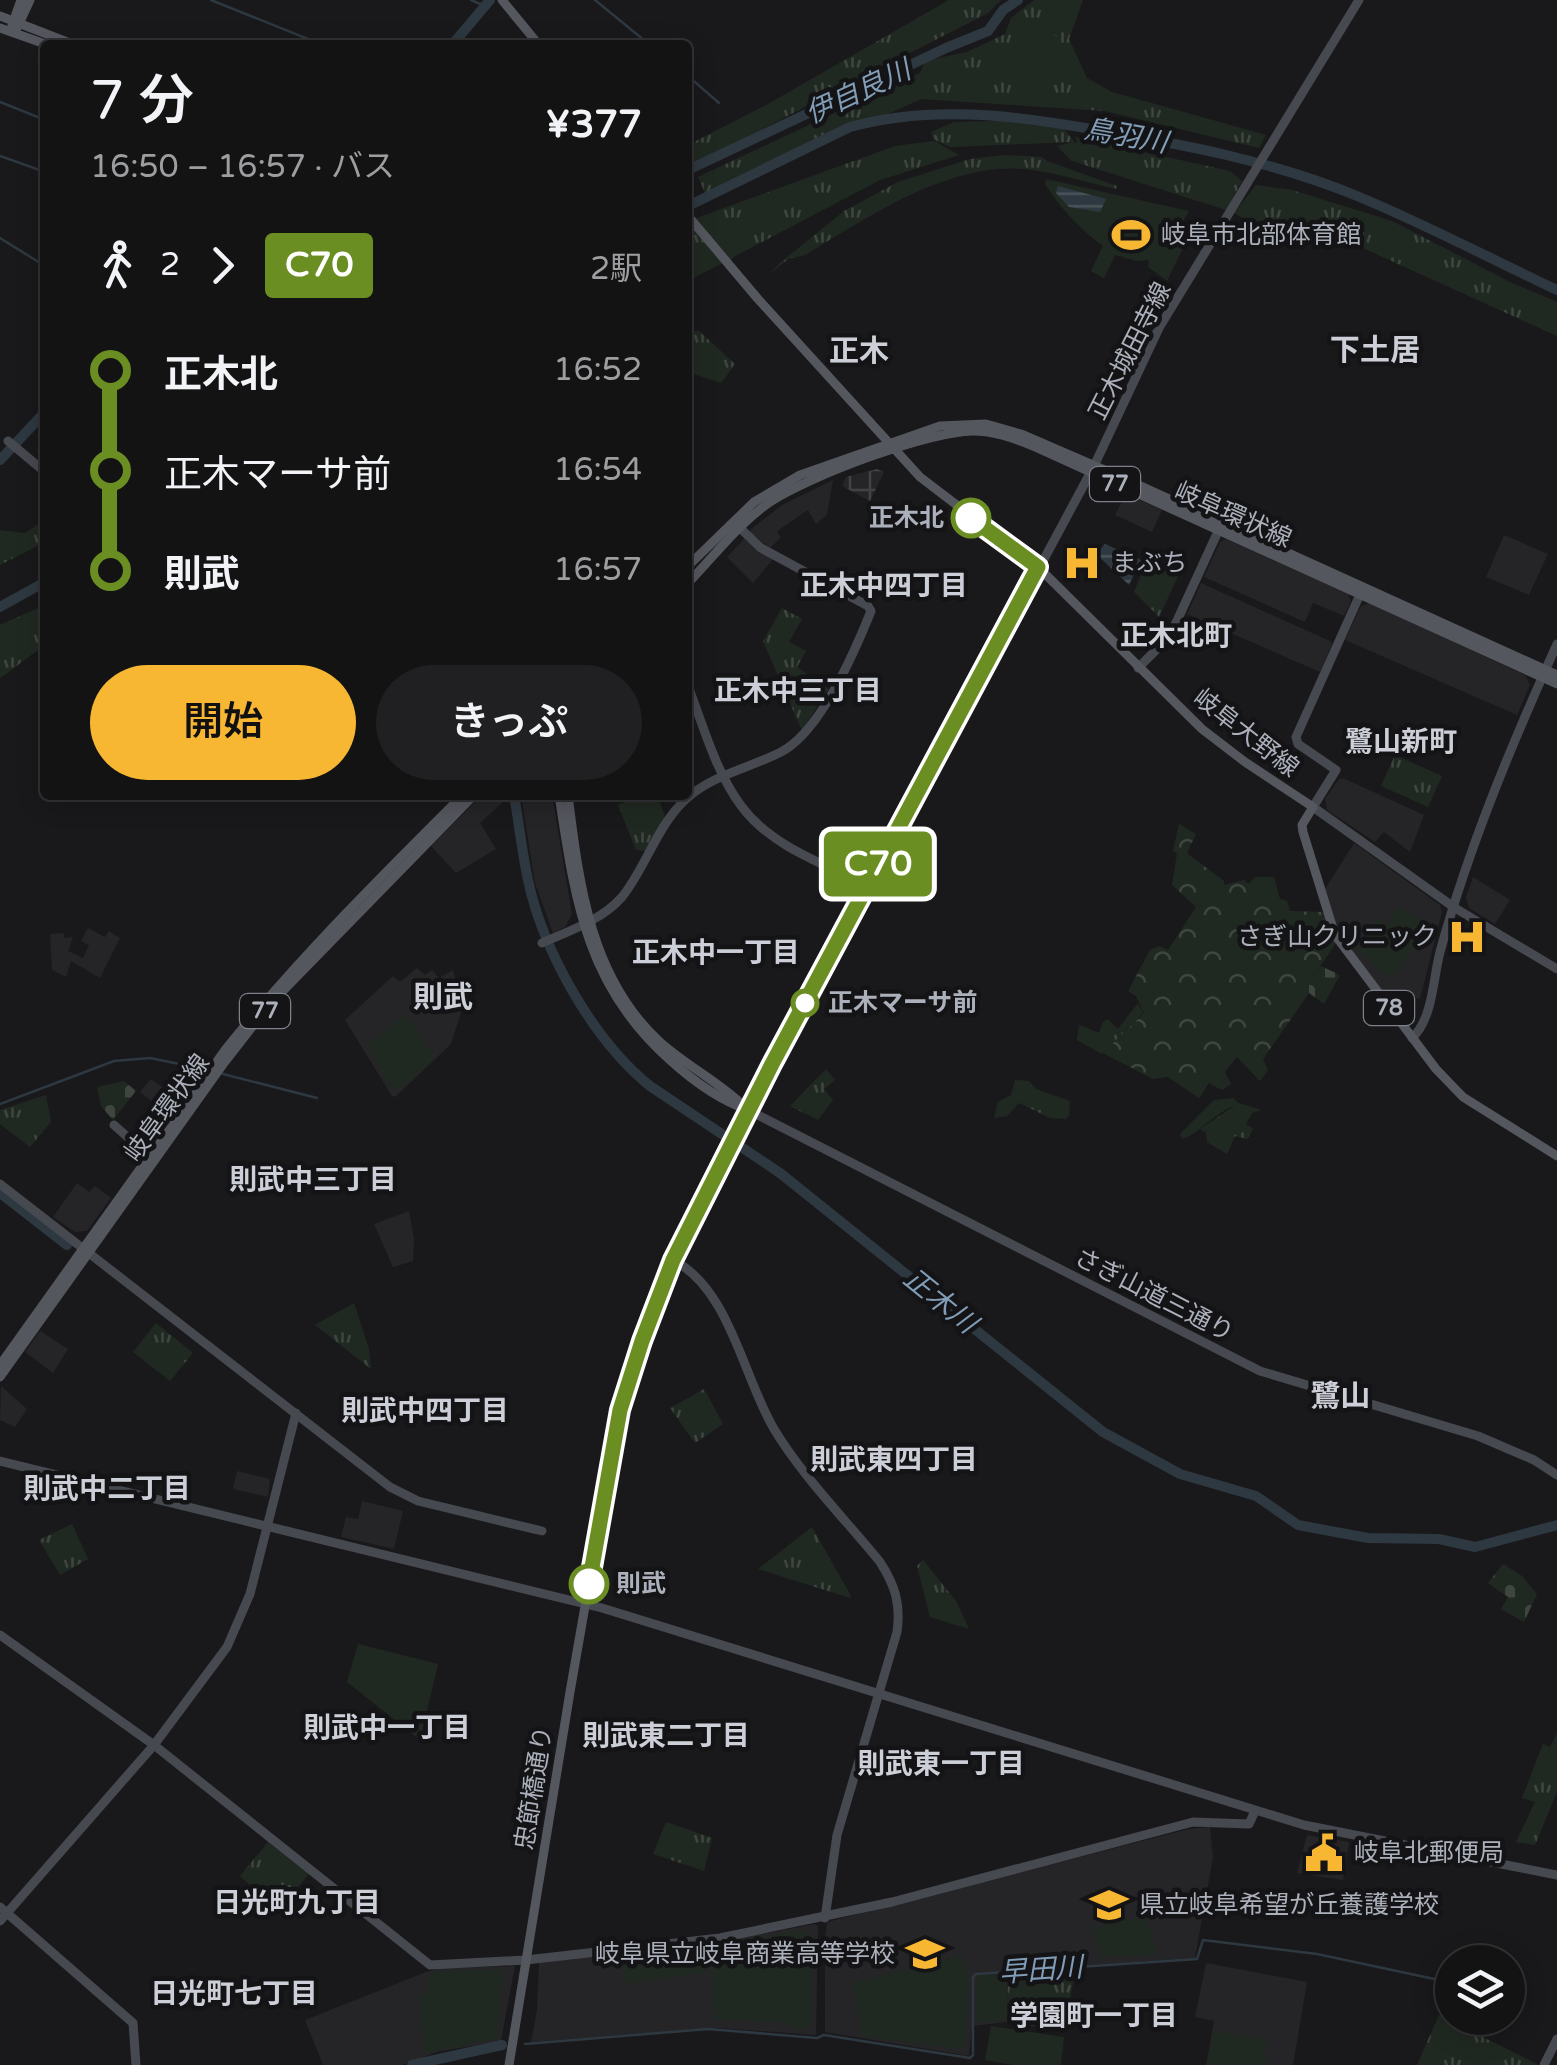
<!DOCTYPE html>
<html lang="ja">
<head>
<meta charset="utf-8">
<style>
	body { margin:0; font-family:"Varela Round","Noto Sans JP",sans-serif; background:#202022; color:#f1f3f6; height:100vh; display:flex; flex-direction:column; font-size:38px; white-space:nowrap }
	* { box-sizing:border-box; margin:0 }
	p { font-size:32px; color:#9d9ea0 }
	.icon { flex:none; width:55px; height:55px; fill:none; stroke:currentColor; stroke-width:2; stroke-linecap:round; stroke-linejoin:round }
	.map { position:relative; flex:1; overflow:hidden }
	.panel { position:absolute; left:40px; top:40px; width:652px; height:760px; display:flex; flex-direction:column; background:#131314; border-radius:10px; box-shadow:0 5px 25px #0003,0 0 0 2px #323234 }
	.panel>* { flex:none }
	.badge { padding:0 20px; border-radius:8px; font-size:35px; line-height:65px }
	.controls { position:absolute; left:1435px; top:1945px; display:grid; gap:20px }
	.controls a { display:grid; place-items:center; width:90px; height:90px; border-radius:50%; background:#131314; box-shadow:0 5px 25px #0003,0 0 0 2px #323234; font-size:50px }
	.map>.badge { position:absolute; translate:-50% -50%; box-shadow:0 0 0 5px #fff }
	.legs { display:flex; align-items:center; gap:15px; height:110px; padding:0 50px; font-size:32px }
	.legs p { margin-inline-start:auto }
	.head { display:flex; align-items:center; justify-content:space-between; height:170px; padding:0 50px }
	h1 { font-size:55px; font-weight:600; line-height:75px }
	.action { display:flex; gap:20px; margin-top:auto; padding:20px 50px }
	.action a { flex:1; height:115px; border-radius:60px; background:#f8b733; color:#111; font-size:40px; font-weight:600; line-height:115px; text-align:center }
	.action a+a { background:#202022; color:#f1f3f6 }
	ul { padding:0 50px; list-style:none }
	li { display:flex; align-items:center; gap:35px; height:100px; font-size:38px }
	li i { display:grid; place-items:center; width:15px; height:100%; margin:0 12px; background:currentColor }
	li i::after { content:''; width:25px; height:25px; margin:-12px; border:8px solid; border-radius:50%; background:#131314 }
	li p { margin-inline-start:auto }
	li:first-child i { background:linear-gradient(#0000 50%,currentColor 0) }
	li:last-child i { background:linear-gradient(currentColor 50%,#0000 0) }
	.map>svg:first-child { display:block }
	.built { fill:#252528 }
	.industrial { fill:url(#industrial-grid) }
	.grass { fill:url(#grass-tufts) }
	.forest { fill:url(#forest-crowns) }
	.cemetery { fill:url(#cemetery-stones) }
	.pitch { fill:#202921 }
	.water { fill:url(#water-rules) }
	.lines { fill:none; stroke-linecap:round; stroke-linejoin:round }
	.stream { stroke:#2e3840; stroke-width:2.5 }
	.river { stroke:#2e3840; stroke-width:10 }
	.secondary { stroke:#474950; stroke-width:9 }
	.primary { stroke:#55575f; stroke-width:9 }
	.line-1-casing { stroke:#fff; stroke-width:22 }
	.line-1 { stroke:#6b8e23; stroke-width:15 }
	.stop-1-dot { fill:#fff; stroke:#6b8e23; stroke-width:5 }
	.labels { text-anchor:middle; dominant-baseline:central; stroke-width:9; stroke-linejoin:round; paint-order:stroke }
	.shield { fill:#141416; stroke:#7e818a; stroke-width:2.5 }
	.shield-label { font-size:22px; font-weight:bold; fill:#abb0bb }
	.poi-label { font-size:25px; fill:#abb0bb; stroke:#141416; text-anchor:start }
	.street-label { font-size:25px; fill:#abb0bb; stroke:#141416 }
	.stop-label { font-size:25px; font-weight:bold; fill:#abb0bb; stroke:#141416; text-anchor:start }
	.water-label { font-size:28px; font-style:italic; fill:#819db7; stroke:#141416 }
	.neighbourhood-label { font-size:28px; font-weight:bold; fill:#cccfd7; stroke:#141416 }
	.quarter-label { font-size:30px; font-weight:bold; fill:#cccfd7; stroke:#141416 }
</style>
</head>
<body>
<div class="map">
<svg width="1557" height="2065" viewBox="0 0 1557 2065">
	<defs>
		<pattern id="industrial-grid" width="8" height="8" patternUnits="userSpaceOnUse" patternTransform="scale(2.5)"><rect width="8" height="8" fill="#252528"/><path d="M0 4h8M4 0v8" fill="none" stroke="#424245"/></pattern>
		<pattern id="grass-tufts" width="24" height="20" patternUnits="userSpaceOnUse" patternTransform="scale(2.5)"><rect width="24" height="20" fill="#202921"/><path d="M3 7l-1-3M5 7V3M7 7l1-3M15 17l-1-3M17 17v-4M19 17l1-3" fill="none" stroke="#3e463f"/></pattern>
		<pattern id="forest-crowns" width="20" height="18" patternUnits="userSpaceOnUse" patternTransform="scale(2.5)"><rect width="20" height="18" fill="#202921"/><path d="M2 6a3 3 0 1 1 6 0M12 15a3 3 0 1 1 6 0" fill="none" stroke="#3e463f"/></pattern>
		<pattern id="cemetery-stones" width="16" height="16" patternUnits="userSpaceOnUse" patternTransform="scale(2.5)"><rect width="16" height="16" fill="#202921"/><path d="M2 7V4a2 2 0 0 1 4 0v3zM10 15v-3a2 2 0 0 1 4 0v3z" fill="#3e463f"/></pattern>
		<pattern id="water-rules" width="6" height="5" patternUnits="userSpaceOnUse" patternTransform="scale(2.5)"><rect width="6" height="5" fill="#2e3840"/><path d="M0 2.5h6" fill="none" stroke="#4a525a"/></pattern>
	</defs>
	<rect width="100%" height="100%" fill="#19191b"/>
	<g class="built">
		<polygon points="833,480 827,515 816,524 808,510 780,529 777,532 781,537 770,548 751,533 750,530 782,505"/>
		<polygon points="1126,494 1162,510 1152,532 1115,515"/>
		<polygon points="1504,535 1548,554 1529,595 1486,577"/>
		<polygon points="745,538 774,558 753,583 727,557"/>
		<polygon points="1226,539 1348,594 1351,601 1344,616 1313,603 1305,622 1204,577 1220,542"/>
		<polygon points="1201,583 1330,641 1332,644 1320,672 1187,614"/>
		<polygon points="1369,603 1525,675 1530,685 1517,715 1345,640 1361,606"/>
		<polygon points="1343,778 1424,815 1410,852 1384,832 1375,842 1327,810 1325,799 1339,779"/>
		<polygon points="482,795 505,795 505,800 480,823 496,849 456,873 431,846"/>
		<polygon points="521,795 552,795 572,914 565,927 553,933 535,883"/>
		<polygon points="1354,843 1440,905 1442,912 1420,999 1413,997 1412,1001 1397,991 1388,1004 1338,932 1325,889"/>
		<polygon points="1473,877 1510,900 1495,924 1469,908 1466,897"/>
		<polygon points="88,928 105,937 109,931 120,938 100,978 71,961 66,977 52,970 50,934 64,933 64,938 73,937 68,951 83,958 89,945 81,941"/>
		<polygon points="417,968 425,975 432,970 439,978 453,970 462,1009 451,1044 395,1097 392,1096 345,1020 393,976 400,982"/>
		<polygon points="151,1079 166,1090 174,1079 189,1090 171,1116 140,1092"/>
		<polygon points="77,1183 89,1192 95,1186 111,1198 87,1231 75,1232 53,1217"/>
		<polygon points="409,1211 414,1238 413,1261 393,1267 374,1224"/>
		<polygon points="40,1331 68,1349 53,1373 25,1352"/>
		<polygon points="1,1386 27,1409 15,1427 0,1420"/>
		<polygon points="237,1471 270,1479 268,1497 233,1489"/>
		<polygon points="362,1501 403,1511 394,1549 341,1537 346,1517 358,1519"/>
		<polygon points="1210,1827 1213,1857 1195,1958 1008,1971 1007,2022 972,2026 969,2056 825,2032 825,1939 827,1923 831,1921 1189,1829"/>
		<polygon points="1307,1835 1349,1842 1343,1880 1297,1873"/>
		<polygon points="815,1924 818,1926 816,2035 719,2028 531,2042 537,2010 539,1962 709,1944"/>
		<polygon points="1206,1963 1307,1982 1293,2065 1206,2065 1214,2021 1195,2017"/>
		<polygon points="515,1966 501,2041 437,2052 402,2065 323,2065 305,2020 426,1972 442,1968"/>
	</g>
	<polygon class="industrial" points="877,469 884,472 870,501 842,486 846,477"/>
	<g class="grass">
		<polygon points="949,0 1001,0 988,13 688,167 688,145 768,104"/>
		<polygon points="1034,0 1083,0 1069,39 1087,78 1112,92 1266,135 1259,148 1105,111 921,99 706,195 698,177 920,73 925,61 967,52 1005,34 1011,18"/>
		<polygon points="998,121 1064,129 1075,143 1078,142 1075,137 1230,171 1242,181 1226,210 1072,161 1057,146 1073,142 950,147 933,139 931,132 954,122"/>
		<polygon points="934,141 959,155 880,180 688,281 688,221 895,146"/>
		<path d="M1005 155 1042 157 1047 161 1117 186 1116 189C1089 183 1061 174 1033 170 953 158 870 216 805 255L788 259 769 275 780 263 844 211 898 182 970 159Z"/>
		<polygon points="1256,185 1292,190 1392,221 1512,283 1557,302 1557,336 1332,234 1250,222 1234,213"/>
		<polygon points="698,330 735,364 721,383 688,372 688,334"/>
		<polygon points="45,520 45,542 0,565 0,530 25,533"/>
		<polygon points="1147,560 1179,574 1159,617 1134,592"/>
		<path d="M45 605V647C28 655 16 668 0 678V625Z"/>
		<polygon points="782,608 802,619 789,642 806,651 797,667 828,689 802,731 763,641"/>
		<polygon points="1395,755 1442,776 1428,807 1381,786"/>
		<polygon points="643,795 657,795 665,816 645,851 636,850 618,805"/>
		<polygon points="1138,1003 1143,1013 1102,1054 1077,1040 1079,1025 1099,1033 1103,1022 1108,1019 1118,1029"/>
		<polygon points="826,1069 835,1080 824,1089 833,1100 818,1120 790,1106"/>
		<polygon points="1015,1080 1029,1081 1036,1089 1070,1101 1069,1116 1065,1119 1050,1118 1019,1103 1007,1116 994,1118 998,1102 1011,1095"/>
		<polygon points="46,1095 51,1122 30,1147 0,1124 0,1110"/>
		<polygon points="1239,1103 1261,1110 1252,1113 1246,1124 1253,1129 1247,1139 1235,1136 1227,1154 1207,1142 1206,1133 1200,1129"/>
		<polygon points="354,1303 369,1349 371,1369 315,1325"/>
		<polygon points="156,1323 193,1353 170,1381 133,1352"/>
		<polygon points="704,1389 723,1424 695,1443 670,1408"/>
		<polygon points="72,1524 88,1559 60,1575 39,1540"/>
		<polygon points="812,1527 851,1596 850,1598 758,1569"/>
		<polygon points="923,1560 956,1601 969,1629 930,1617 917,1566"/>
		<polygon points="1557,1733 1557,1792 1535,1845 1516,1842 1535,1802 1522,1798 1543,1744 1550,1747"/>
		<polygon points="666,1822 712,1838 704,1871 653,1854"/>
		<polygon points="268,1842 309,1874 278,1910 240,1876"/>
		<polygon points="1075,1970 1065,2031 1007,2022 1008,1974"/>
		<polygon points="1439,2015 1537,2064 1537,2065 1417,2065"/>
	</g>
	<g class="forest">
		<polygon points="1179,824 1196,834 1187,853 1224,881 1224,885 1244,880 1249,884 1255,877 1274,877 1280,899 1287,901 1290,911 1323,912 1336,943 1309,983 1309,993 1263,1059 1268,1070 1260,1081 1237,1057 1225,1072 1231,1084 1222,1090 1209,1083 1199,1098 1168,1077 1153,1079 1103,1053 1144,1013 1136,996 1128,991 1150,950 1159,946 1168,950 1196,907 1172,885 1177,854 1173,851"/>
		<path d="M1233 1098 1239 1104C1213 1112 1200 1134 1182 1139L1180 1134 1214 1100Z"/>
	</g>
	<g class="cemetery">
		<polygon points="1321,966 1340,975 1324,1004 1309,993 1309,983"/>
		<polygon points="124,1081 136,1091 113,1120 101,1106 97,1087"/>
		<polygon points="1503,1564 1522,1576 1537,1594 1524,1622 1501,1609 1508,1597 1488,1583"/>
	</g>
	<g class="pitch">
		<polygon points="1056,35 1071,68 1023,88 1010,57"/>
		<path d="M1046 179 1189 211 1172 240 1184 246 1167 281 1148 267 1149 260 1137 261 1115 255 1104 278 1091 271 1103 246C1080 229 1059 207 1045 184Z"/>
		<polygon points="1400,905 1428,926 1396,973 1385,977 1356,949 1377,919 1387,925"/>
		<polygon points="404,1015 424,1038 422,1041 432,1054 432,1061 400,1089 392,1088 367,1046"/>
		<polygon points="358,1644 438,1664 420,1740 347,1682"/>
		<polygon points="1146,1915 1157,1955 1101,1957 1092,1928"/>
		<polygon points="800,1930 810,1937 812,2023 808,2029 791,2028 785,2022 715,2020 710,1947"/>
		<polygon points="705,1945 708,1972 625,1984 622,1955"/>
		<polygon points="962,1955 968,1969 967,2044 961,2049 863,2036 852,1983"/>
		<polygon points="454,1969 503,1970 497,2034 493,2039 425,2054 418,1996 429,1991 426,1982 431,1973"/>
		<polygon points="978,1975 1006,1975 1006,2020 977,2023"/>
		<polygon points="991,2026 1064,2037 1061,2065 1013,2065 985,2060"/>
		<polygon points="1213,2031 1267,2040 1264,2059 1269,2061 1268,2065 1207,2065"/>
	</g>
	<g class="water">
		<polygon points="1058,186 1106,199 1100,212 1069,207 1056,193"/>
		<polygon points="1105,544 1141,560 1129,585 1096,554"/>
	</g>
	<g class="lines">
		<g class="stream">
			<polyline points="211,0 323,45"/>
			<polyline points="471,0 485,6"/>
			<polyline points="595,0 650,45"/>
			<polyline points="688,76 719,103"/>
			<polyline points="0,102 45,120"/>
			<polyline points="0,156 45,172"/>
			<polyline points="0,238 45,266"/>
			<polyline points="223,1074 317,1098"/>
			<polyline points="0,1104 114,1061 150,1058 204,1069"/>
			<polyline points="525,2044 708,2029 817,2038 824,2035 970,2058 973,2055 973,1977 976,1974 1197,1959 1203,1940 1317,1954 1439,1980"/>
		</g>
		<g class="river">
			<polyline points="452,45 490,0"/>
			<polyline points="688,170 946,48 988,31 1003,10 1018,0"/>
			<path d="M688 206 850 127C929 105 1012 115 1091 129 1182 144 1272 161 1357 196 1425 224 1491 259 1557 290"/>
			<polyline points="0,460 45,412"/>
			<polyline points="0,607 45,582"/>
			<path d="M514 795C519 823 522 852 528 880 543 951 593 1040 650 1086L780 1173 1103 1432 1180 1474 1256 1496 1298 1525 1368 1538 1439 1539 1475 1547 1557 1525"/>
			<polyline points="0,1193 67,1245"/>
			<polyline points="412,2065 502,2045"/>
		</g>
		<g class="secondary">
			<polyline points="1359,0 1159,328 1094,466 748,1110 1260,1371 1478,1436 1534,1460 1557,1475"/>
			<polyline points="8,441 45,472"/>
			<polyline points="1362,590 1296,737 1298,744 1336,770 1313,807 1455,908 1557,969"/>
			<polyline points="1138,668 1170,636 1221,525"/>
			<path d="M688 686C703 725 716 773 742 807 771 846 824 864 867 885"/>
			<path d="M542 943C569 931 602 920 622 897 646 867 657 826 685 800 711 775 750 768 781 752 820 732 855 651 871 611L868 606 761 548 740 528"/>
			<path d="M1412 1038C1433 1019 1433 978 1440 952 1469 846 1512 744 1557 644"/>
			<polyline points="114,1125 149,1156"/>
			<polyline points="0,1184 390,1487 418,1501 542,1531"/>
			<path d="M673 1260C730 1289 743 1377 774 1429 803 1477 845 1519 880 1562 895 1585 901 1604 897 1632L837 1835 825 1918"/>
			<polyline points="0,1461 602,1608 1304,1825 1557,1875"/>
			<polyline points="0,1635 154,1745 430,1965 526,1960 720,1938 892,1902 1193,1822 1249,1824 1255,1811"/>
			<polyline points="0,1907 133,2023 136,2065"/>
			<polyline points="0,1921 154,1745 227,1647 250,1594 296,1413"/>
			<polyline points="1544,2065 1557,2039"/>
		</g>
		<g class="primary">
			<polyline points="502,0 539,45"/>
			<polyline points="0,16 75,45"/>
			<polyline points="12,25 21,0"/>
			<polyline points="0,28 48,45"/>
			<polyline points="17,28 30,0"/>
			<polyline points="688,216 758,299 920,477 1038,567 1202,729 1245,762 1313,807 1302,825 1303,832 1335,935 1436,1069 1463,1097 1557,1156"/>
			<polyline points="688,566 754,502 800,475 940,426 986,424 1021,434 1125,479 1557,675"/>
			<path d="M688 583C714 556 739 523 770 502 809 476 927 432 973 431 994 431 1013 438 1033 446L1557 684"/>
			<path d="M559 795C575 900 586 986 670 1060 692 1080 720 1100 748 1110"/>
			<path d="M568 795C579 883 590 978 660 1042 687 1066 719 1082 745 1107"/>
			<path d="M0 1365 225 1050C298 959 381 877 463 795"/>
			<polyline points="0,1377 224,1063 270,1004 474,795"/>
			<polyline points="509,2065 570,1692 619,1412 664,1281 748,1110"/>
		</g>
	</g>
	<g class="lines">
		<g class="line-1-casing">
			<polyline id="line-1" points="589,1584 620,1410 642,1341 673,1260 772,1064 1038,567 971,518"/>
		</g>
		<use href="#line-1" class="line-1"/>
	</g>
	<defs>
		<g id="stadium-bare" transform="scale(3)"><path d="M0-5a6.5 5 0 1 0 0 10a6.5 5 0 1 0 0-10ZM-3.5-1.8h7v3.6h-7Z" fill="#f8b733" stroke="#141416" stroke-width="2.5" paint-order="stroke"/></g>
		<g id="hospital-bare" transform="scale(3)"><path d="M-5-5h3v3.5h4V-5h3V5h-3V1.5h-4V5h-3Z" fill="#f8b733" stroke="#141416" stroke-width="2.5" paint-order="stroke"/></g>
		<g id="civic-bare" transform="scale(3)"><path d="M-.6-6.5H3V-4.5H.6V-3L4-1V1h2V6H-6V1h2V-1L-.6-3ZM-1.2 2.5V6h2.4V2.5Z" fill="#f8b733" stroke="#141416" stroke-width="2.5" paint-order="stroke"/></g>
		<g id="school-bare" transform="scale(3)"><path d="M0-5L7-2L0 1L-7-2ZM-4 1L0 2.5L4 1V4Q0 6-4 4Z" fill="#f8b733" stroke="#141416" stroke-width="2.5" paint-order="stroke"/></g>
	</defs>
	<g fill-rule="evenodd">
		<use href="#stadium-bare" x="1131" y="235"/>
		<use href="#hospital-bare" x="1082" y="563"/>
		<use href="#hospital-bare" x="1467" y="937"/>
		<use href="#civic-bare" x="1324" y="1853"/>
		<use href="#school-bare" x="1109" y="1905"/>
		<use href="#school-bare" x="925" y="1954"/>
	</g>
	<g class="stop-1-dot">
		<circle cx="971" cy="518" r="18"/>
		<circle cx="805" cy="1003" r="12"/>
		<circle cx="589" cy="1584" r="18"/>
	</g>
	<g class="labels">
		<g class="shield">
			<rect x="1090" y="467" width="50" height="34" rx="8"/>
			<rect x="1364" y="991" width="50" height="34" rx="8"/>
			<rect x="240" y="994" width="50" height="34" rx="8"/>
		</g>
		<g class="shield-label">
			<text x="1115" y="484">77</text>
			<text x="1389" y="1008">78</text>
			<text x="265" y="1011">77</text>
		</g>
		<g class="poi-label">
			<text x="1161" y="235">岐阜市北部体育館</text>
			<text x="1112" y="563">まぶち</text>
			<text x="1437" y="937" text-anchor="end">さぎ山クリニック</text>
			<text x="1354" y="1853">岐阜北郵便局</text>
			<text x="1139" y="1905">県立岐阜希望が丘養護学校</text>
			<text x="895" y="1954" text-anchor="end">岐阜県立岐阜商業高等学校</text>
		</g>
		<g class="street-label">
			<text transform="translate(1130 351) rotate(-63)">正木城田寺線</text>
			<text transform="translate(1233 515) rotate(24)">岐阜環状線</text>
			<text transform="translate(1246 733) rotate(38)">岐阜大野線</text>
			<text transform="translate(167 1108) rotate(-54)">岐阜環状線</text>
			<text transform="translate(1154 1295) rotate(27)">さぎ山道三通り</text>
			<text transform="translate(534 1788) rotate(-81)">忠節橋通り</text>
		</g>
		<g class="stop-label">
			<text x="944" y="518" text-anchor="end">正木北</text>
			<text x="828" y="1003">正木マーサ前</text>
			<text x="616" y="1584">則武</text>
		</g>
		<g class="water-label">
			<text transform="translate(858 92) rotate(-25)">伊自良川</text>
			<text transform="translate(1126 136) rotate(10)">鳥羽川</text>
			<text transform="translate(940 1301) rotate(39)">正木川</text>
			<text transform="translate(1041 1970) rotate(-4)">早田川</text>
		</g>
		<g class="neighbourhood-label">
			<text x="884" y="586">正木中四丁目</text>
			<text x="1176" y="636">正木北町</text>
			<text x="798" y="691">正木中三丁目</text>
			<text x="1401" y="742">鷺山新町</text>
			<text x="716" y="953">正木中一丁目</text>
			<text x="313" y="1180">則武中三丁目</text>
			<text x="425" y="1411">則武中四丁目</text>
			<text x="894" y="1460">則武東四丁目</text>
			<text x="107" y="1489">則武中二丁目</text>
			<text x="387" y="1728">則武中一丁目</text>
			<text x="666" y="1736">則武東二丁目</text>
			<text x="941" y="1764">則武東一丁目</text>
			<text x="297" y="1903">日光町九丁目</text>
			<text x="234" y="1994">日光町七丁目</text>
			<text x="1094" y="2016">学園町一丁目</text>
		</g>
		<g class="quarter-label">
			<text x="1375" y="350">下土居</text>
			<text x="859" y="351">正木</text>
			<text x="443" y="997">則武</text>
			<text x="1340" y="1396">鷺山</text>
		</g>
	</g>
</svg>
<div class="controls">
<a><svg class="icon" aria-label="layers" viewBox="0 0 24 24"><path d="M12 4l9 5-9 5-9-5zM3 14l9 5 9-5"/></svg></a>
</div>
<b class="badge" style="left:878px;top:864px;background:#6b8e23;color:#fff">C70</b>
<section class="panel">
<div class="head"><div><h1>7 分</h1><p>16:50 – 16:57 · バス</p></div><b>¥377</b></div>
<div class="legs"><svg class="icon" aria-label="walk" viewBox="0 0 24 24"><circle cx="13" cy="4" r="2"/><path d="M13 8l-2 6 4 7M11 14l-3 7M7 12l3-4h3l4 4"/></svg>2<svg class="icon" aria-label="forward" viewBox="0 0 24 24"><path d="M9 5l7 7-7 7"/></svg><b class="badge" style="background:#6b8e23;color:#fff">C70</b><p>2駅</p></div>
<ul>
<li><i style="color:#6b8e23"></i><b>正木北</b><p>16:52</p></li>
<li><i style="color:#6b8e23"></i><span>正木マーサ前</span><p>16:54</p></li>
<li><i style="color:#6b8e23"></i><b>則武</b><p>16:57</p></li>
</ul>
<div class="action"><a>開始</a><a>きっぷ</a></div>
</section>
</div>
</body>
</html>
